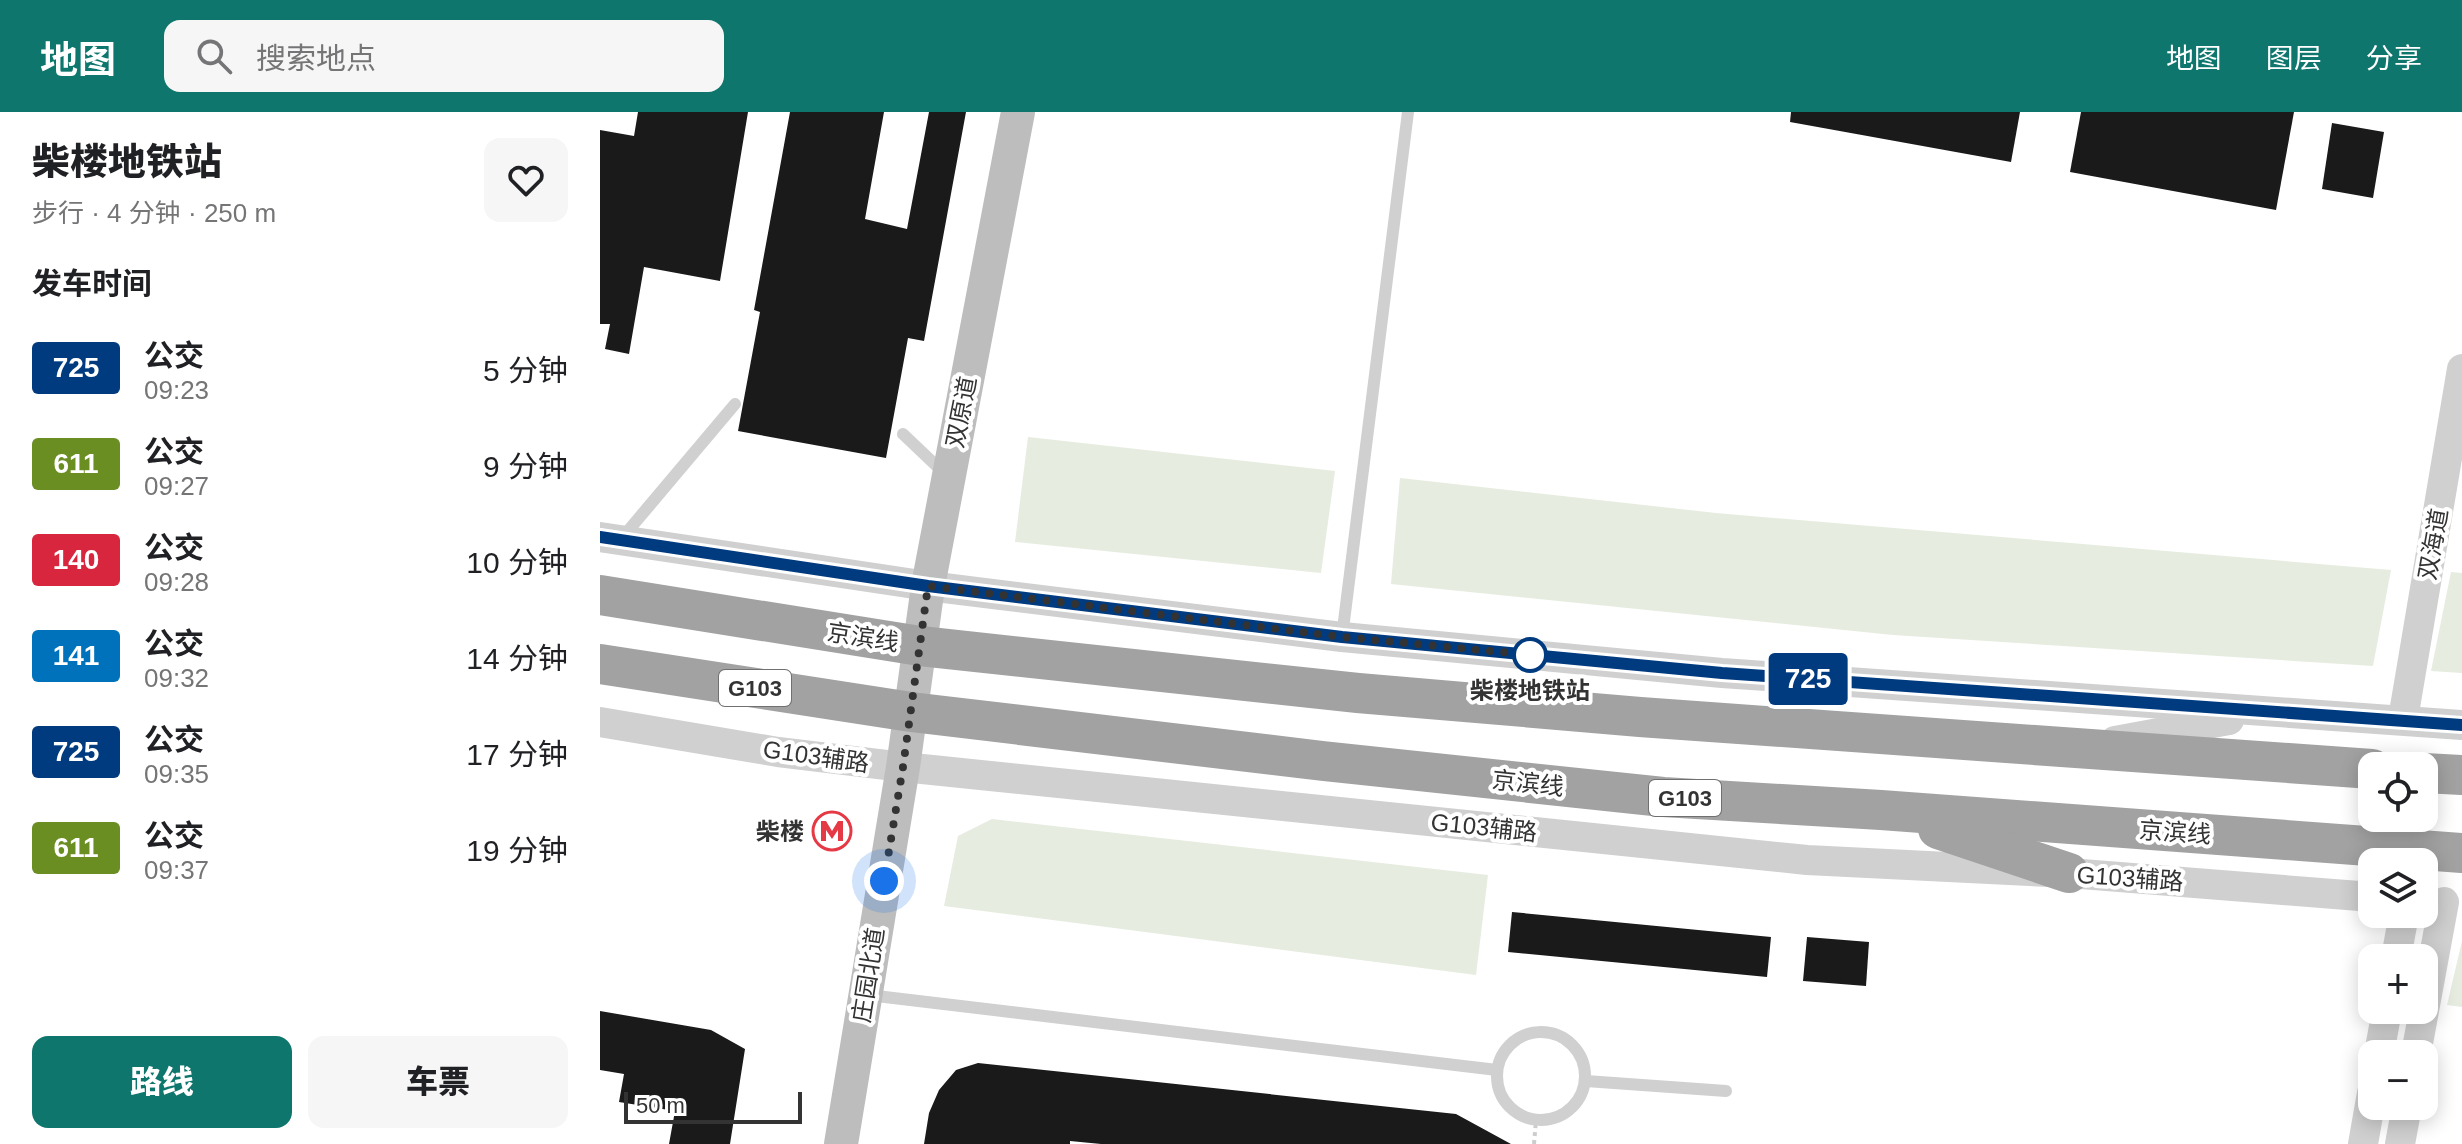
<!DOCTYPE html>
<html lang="zh">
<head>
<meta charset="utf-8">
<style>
	body { margin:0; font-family:Arial,"Noto Sans SC",sans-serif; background:#f6f6f6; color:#202124; height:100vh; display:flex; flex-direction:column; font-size:30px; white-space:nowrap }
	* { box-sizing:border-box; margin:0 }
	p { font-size:26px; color:#757577 }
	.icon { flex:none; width:44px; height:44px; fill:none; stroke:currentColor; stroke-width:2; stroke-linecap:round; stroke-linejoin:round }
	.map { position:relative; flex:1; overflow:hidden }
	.panel { display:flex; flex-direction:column; background:#fff; width:600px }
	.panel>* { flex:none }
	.badge { padding:0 16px; border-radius:6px; font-size:28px; line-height:52px }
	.controls { position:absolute; left:1758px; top:640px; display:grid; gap:16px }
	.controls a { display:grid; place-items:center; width:80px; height:80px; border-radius:16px; background:#fff; box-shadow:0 4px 20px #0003; font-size:40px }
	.scale { position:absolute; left:24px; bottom:20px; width:178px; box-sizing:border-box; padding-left:8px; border:4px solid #333; border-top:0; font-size:22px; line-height:28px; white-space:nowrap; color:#333; -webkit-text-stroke:6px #fff; paint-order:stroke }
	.you { position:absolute; width:40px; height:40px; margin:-20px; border:6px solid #fff; border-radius:50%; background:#1a73e8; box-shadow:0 0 0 12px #1a73e833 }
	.map>.badge { position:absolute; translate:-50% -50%; box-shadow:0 0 0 4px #fff }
	h2 { padding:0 32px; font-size:30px; line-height:72px }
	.round { display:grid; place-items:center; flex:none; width:84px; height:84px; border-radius:16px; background:#f6f6f6 }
	.headline { display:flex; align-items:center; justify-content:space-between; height:136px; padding:0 32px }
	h1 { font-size:38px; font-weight:800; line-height:60px }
	.primary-button { display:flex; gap:16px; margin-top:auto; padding:16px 32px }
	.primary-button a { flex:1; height:92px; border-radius:16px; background:#0f766e; color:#fff; font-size:32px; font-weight:800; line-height:92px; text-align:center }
	.primary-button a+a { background:#f6f6f6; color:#202124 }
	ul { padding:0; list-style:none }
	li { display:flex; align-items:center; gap:24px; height:96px; padding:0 32px }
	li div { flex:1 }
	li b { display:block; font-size:30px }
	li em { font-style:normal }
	li .badge { min-width:88px; font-weight:700; text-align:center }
	header { display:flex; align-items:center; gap:48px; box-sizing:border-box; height:112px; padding:0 40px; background:#0f766e; color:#fff }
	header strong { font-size:38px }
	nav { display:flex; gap:44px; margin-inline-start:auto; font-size:28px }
	.search { width:560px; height:72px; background:#f6f6f6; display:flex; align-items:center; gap:20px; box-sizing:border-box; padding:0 28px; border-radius:16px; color:#757577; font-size:30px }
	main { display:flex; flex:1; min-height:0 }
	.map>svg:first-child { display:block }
	.green { fill:#e6ecdf }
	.building { fill:#1a1a1a }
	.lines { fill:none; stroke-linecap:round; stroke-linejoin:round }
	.path { stroke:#cdcdcd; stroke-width:4; stroke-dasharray:4 4; stroke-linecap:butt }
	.service { stroke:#d0d0d0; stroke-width:12 }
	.tertiary { stroke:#d0d0d0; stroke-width:30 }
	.secondary { stroke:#bdbdbd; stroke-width:34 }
	.trunk { stroke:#a2a2a2; stroke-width:40 }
	.line-casing { stroke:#fff; stroke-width:18 }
	.line { stroke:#003b80; stroke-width:12 }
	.walk { stroke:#333; stroke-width:8; stroke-dasharray:0 14.4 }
	.stop-dot { fill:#fff; stroke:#003b80; stroke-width:4 }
	.labels { text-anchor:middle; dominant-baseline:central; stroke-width:8; stroke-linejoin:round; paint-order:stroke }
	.shield { fill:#fff; stroke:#707070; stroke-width:2 }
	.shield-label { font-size:22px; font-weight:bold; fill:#333 }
	.street-label { font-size:24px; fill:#333; stroke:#fff }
	.stop-label { font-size:24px; font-weight:bold; fill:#333; stroke:#fff }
	.poi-label { font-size:24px; font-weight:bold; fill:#333; stroke:#fff; text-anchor:end }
</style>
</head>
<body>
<header>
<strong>地图</strong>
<div class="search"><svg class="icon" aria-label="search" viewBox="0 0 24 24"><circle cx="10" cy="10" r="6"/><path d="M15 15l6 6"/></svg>搜索地点</div>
<nav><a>地图</a><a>图层</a><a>分享</a></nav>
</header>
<main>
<section class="panel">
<div class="headline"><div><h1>柴楼地铁站</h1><p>步行 · 4 分钟 · 250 m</p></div><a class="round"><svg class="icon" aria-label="heart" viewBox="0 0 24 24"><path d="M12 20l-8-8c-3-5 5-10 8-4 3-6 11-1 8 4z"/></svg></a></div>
<h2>发车时间</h2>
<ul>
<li><span class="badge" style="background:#003b80;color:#fff">725</span><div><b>公交</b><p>09:23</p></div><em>5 分钟</em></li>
<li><span class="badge" style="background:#6b8e23;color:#fff">611</span><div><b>公交</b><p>09:27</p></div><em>9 分钟</em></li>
<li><span class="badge" style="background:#d7263d;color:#fff">140</span><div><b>公交</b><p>09:28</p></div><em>10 分钟</em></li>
<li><span class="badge" style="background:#0072bc;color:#fff">141</span><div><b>公交</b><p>09:32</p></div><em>14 分钟</em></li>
<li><span class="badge" style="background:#003b80;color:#fff">725</span><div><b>公交</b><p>09:35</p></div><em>17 分钟</em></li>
<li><span class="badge" style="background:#6b8e23;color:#fff">611</span><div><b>公交</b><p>09:37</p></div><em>19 分钟</em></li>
</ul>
<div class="primary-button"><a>路线</a><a>车票</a></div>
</section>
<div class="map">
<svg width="1862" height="1032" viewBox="0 0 1862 1032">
	<rect width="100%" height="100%" fill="#fff"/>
	<g class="green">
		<polygon points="428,325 735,359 721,461 415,430"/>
		<polygon points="800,366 1116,401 1791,458 1773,554 1293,523 791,472"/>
		<polygon points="1851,460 1862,461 1862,561 1831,559"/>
		<polygon points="392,707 888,763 876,863 344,794 358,724"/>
		<polygon points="1862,829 1862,895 1847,893"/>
	</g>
	<g class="building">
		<polygon points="38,0 148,0 120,169 44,155 29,242 5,237 10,212 0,212 0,18 34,24"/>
		<polygon points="190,0 284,0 265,107 307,117 329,0 366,0 324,229 308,226 286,346 138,319 160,200 154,198"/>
		<polygon points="1191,0 1420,0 1411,50 1190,10"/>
		<polygon points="1481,0 1694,0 1676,98 1470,60"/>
		<polygon points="1732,11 1784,20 1773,86 1722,77"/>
		<polygon points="912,800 1171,825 1167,865 908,840"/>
		<polygon points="1207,825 1269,830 1266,874 1203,869"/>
		<polygon points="0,899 111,918 145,937 130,1032 69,1032 75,999 19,990 24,962 0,958"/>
		<polygon points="378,951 856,1002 911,1032 501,1032 470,1029 470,1032 324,1032 329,1001 339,978 356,958"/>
	</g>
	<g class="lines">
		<polyline class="path" points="934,1032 936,1008"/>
		<g class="service">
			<polyline points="303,322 344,361"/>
			<polyline points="22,426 135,292"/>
			<polyline points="742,525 808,0"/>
			<polyline points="268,883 897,958"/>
			<circle cx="941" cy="964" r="44"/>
			<polyline points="986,969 1126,979"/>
		</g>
		<g class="tertiary">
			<polyline points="0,425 328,474 742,525 1122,561 1862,613"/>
			<polyline points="1803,607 1862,257"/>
			<polyline points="0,610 178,640 303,655 1207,748 1469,761 1772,785"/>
			<polyline points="1515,629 1629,608"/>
			<polyline points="1796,846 1804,802"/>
			<polyline points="1779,942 1787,898"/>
			<polyline points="1816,942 1844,790"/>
			<polyline points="1763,1032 1772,981"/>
			<polyline points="1800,1032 1807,994"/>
		</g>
		<polyline class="secondary" points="241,1032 303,655 328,474 418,0"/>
		<g class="trunk">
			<polyline points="0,483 320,534 758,581 1040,605 1772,657"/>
			<polyline points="0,552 311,600 723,649 1063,685 1281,698 1862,741"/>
			<polyline points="1824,661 1862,663"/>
			<polyline points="1338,717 1469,761"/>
		</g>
	</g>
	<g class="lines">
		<g class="line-casing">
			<polyline id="line" points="0,425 328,474 742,525 1122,561 1862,613"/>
		</g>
		<use href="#line" class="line"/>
		<polyline class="walk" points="284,769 303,655 328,474 742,525 932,543 930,543"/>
	</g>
	<defs>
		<g id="metro-ring" transform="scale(2)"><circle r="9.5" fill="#fff" stroke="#e63946" stroke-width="1.5"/><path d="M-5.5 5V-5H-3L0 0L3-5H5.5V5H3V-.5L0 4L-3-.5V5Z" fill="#e63946"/></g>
	</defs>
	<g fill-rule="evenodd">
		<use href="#metro-ring" x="232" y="719"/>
	</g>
	<circle class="stop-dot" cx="930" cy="543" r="16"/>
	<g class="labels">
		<g class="shield">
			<rect x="119" y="558" width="72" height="36" rx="6"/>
			<rect x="1049" y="668" width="72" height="36" rx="6"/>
		</g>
		<g class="shield-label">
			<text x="155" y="576">G103</text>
			<text x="1085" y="686">G103</text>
		</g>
		<g class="street-label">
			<text transform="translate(361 300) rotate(-79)">双原道</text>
			<text transform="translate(1833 432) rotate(-80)">双海道</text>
			<text transform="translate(263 525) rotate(9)">京滨线</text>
			<text transform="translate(216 644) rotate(8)">G103辅路</text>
			<text transform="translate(928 671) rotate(6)">京滨线</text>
			<text transform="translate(884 715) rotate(6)">G103辅路</text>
			<text transform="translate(1575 720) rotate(4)">京滨线</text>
			<text transform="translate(1530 766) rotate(4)">G103辅路</text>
			<text transform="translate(268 863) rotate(-81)">庄园北道</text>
		</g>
		<g class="stop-label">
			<text x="930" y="578">柴楼地铁站</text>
		</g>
		<g class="poi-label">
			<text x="204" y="719">柴楼</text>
		</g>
	</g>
</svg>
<div class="controls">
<a><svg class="icon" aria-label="locate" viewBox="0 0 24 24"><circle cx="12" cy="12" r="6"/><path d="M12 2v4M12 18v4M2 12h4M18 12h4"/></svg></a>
<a><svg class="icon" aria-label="layers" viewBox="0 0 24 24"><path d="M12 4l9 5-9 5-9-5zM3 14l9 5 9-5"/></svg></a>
<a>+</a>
<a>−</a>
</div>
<div class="scale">50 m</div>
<div class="you" style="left:284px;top:769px"></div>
<b class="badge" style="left:1208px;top:567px;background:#003b80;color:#fff">725</b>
</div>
</main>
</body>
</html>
